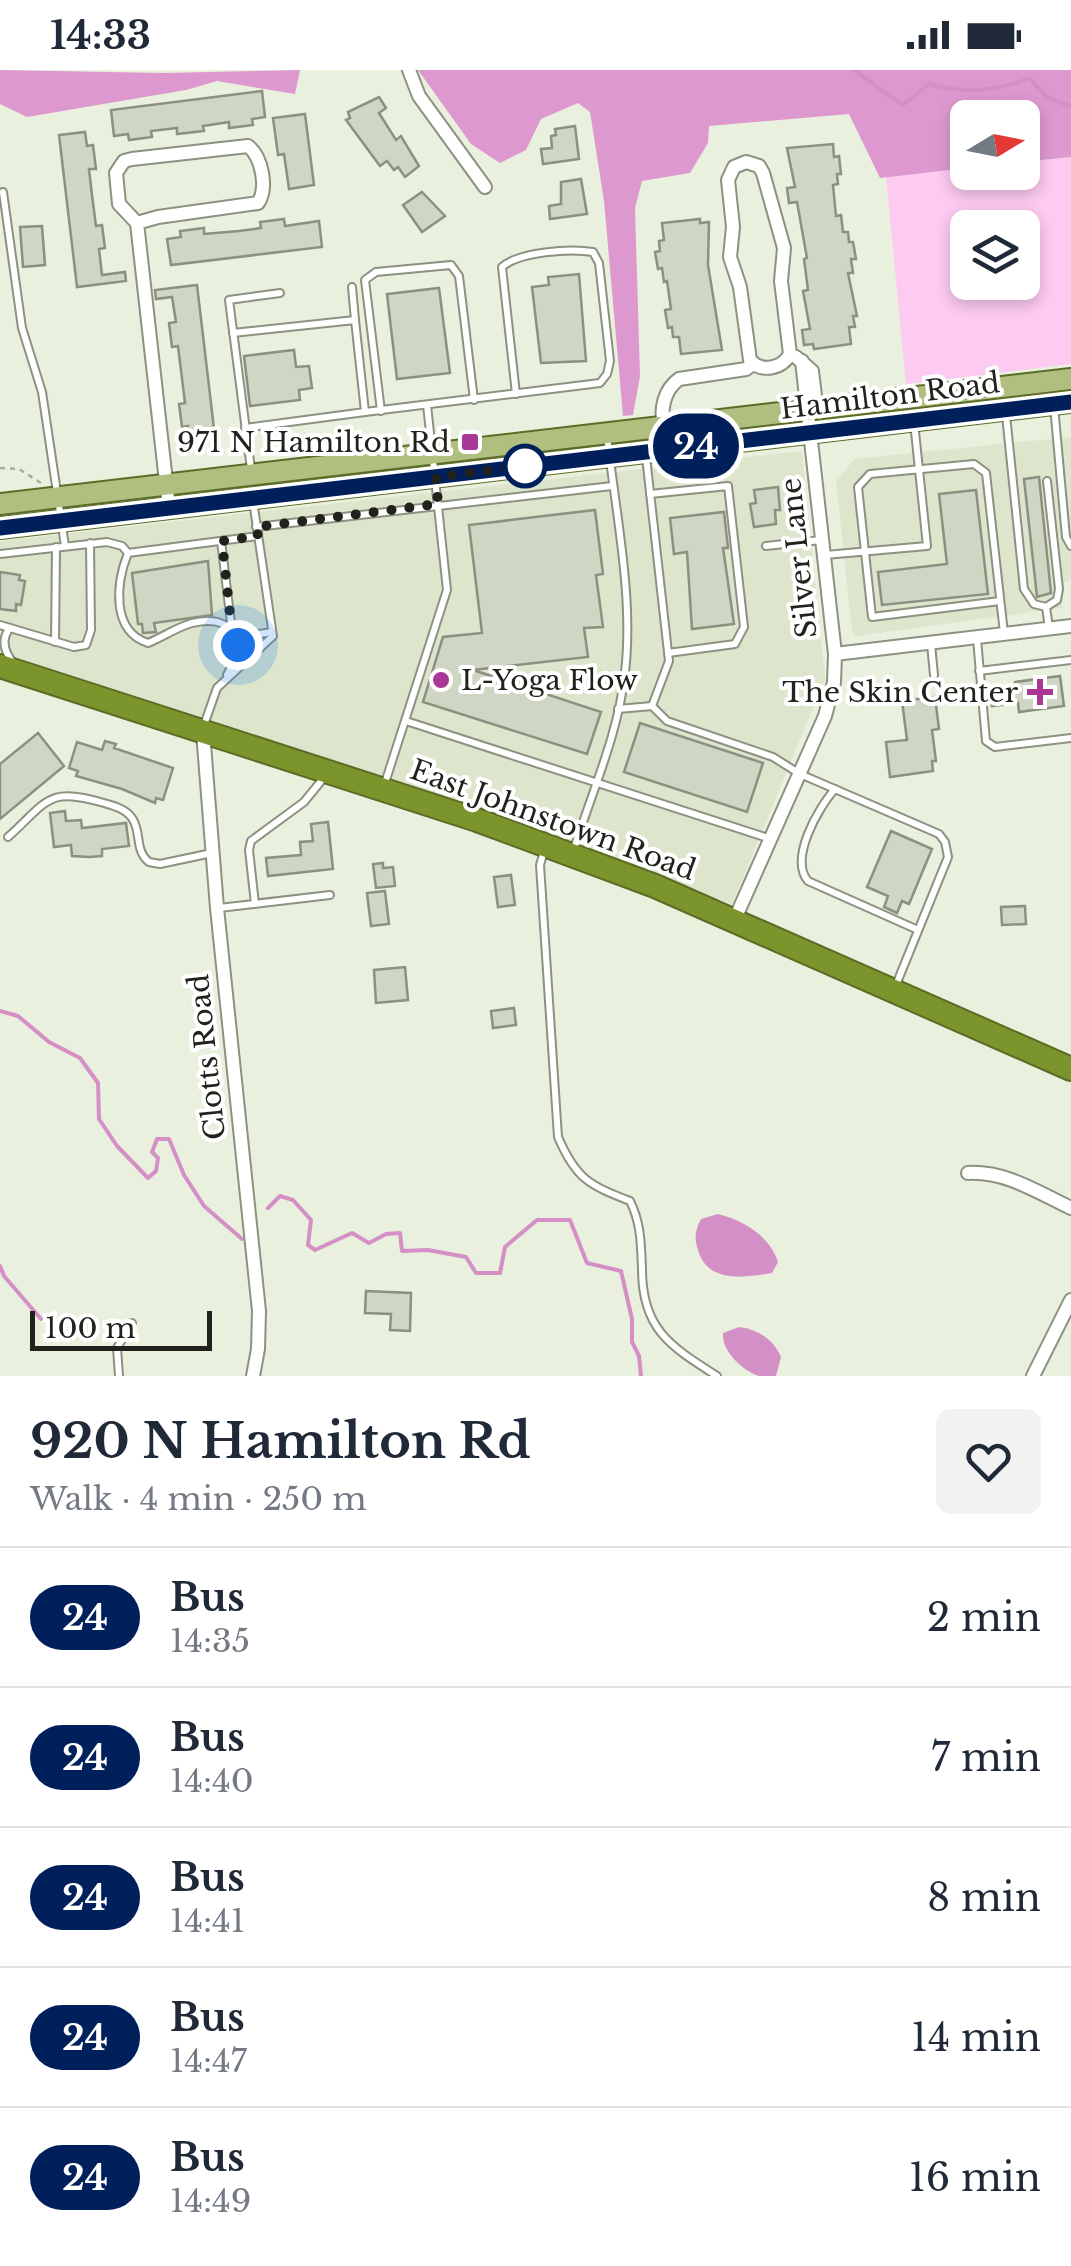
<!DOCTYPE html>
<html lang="en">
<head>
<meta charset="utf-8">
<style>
	body { margin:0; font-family:"Libre Baskerville",serif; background:#f2f2f3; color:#1f2937; height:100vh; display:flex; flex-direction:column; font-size:38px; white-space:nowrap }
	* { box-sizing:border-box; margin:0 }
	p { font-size:32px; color:#747a83 }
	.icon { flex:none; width:55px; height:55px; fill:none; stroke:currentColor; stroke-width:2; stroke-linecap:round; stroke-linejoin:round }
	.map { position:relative; height:1306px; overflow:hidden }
	.side { display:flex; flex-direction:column; background:#fff; flex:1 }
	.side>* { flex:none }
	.badge { padding:0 20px; border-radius:32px; font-size:35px; line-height:65px }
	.needle { width:65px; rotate:80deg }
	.tools { position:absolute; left:950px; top:30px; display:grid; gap:20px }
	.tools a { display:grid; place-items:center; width:90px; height:90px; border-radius:15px; background:#fff; box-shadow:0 5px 15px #0003; font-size:50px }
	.scale { position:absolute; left:30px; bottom:25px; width:182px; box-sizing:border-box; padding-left:10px; border:5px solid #20221b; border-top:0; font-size:28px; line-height:35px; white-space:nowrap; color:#20221b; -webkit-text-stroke:8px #fff; paint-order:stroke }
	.you { position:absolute; width:50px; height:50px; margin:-25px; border:8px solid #fff; border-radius:50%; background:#1a73e8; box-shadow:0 0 0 15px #1a73e833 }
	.map>.badge { position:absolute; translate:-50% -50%; box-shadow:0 0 0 5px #fff }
	.round { display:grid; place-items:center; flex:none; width:105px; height:105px; border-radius:15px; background:#f2f2f3 }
	.overview { display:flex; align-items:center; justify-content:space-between; height:170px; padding:0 30px }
	h1 { font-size:48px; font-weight:700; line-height:75px }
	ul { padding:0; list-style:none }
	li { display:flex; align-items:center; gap:30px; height:140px; padding:0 30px; border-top:2px solid #e0e1e3 }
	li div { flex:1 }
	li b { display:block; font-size:38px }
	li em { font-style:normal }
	li .badge { min-width:110px; font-weight:700; text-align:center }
	.status { display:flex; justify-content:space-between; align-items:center; height:70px; padding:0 50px; background:#fff; direction:ltr }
	.status svg { height:28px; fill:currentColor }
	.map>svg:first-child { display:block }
	.built { fill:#dde5cc }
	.green { fill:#fdcaf1; fill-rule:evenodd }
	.forest { fill:#dd99cf }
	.water { fill:#d490c6 }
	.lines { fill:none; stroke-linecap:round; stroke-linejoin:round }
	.stream { stroke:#d490c6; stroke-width:4 }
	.building { fill:#d0d6c4; stroke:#8b9080; stroke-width:2.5 }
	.lane-casing { stroke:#8c9281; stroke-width:10 }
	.street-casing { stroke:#8c9281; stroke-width:16 }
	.primary-casing { stroke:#5b6c26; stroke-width:24 }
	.highway-casing { stroke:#5b6c26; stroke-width:26 }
	.path { stroke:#a7ac9d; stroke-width:2.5; stroke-dasharray:5 5; stroke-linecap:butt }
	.lane { stroke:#fff; stroke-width:6 }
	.street { stroke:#fff; stroke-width:12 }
	.primary { stroke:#b0bf80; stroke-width:20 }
	.highway { stroke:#7b942c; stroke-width:22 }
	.line-casing { stroke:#fff; stroke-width:22 }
	.line { stroke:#00205b; stroke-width:15 }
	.walk { stroke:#20221b; stroke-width:10; stroke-dasharray:0 18 }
	.poi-dot { fill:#a73896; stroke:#fff; stroke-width:4 }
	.stop-dot { fill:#fff; stroke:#00205b; stroke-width:5 }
	.labels { text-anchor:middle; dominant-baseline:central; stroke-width:8; stroke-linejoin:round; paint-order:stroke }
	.street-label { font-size:28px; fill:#20221b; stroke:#fff }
	.poi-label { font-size:28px; fill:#20221b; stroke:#fff; text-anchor:end }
</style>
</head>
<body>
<div class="status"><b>14:33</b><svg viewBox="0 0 49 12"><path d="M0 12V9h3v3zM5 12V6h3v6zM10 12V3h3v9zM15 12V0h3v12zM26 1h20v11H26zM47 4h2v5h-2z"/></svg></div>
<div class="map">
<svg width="1071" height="1306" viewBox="0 0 1071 1306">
	<rect width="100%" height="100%" fill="#eaf0de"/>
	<g class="built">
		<polygon points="1071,367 1071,510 1064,512 1062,538 856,566 852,560 836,412 854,389"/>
		<polygon points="802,381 825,609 732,834 0,582 0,471"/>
	</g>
	<path class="green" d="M1071 87V294L906 314 886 107 967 98 968 102H1022L1023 92ZM968 158H1022V212H968Z"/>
	<g class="forest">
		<polygon points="0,0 163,3 300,0 295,24 217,11 186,20 27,47 0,34"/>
		<polygon points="418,0 1071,0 1071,87 1023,92 1022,48 968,48 967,98 880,108 849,44 709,56 708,73 690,103 642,111 635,138 640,306 633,345 623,346 604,131 590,42 578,33 541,49 526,80 500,93 471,74"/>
	</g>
	<g class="water">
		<path d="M718 1144C743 1150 770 1166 778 1192L772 1203C744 1208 707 1213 698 1180 694 1167 695 1161 701 1149Z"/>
		<path d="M739 1257C759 1260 773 1269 781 1287L776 1306C770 1306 764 1306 759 1306 742 1301 721 1280 723 1263Z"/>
	</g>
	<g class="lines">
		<g class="stream">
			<path d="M854 0 903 35 929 14C964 24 996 22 1029 8L1048 28 1071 36"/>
			<polyline points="0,941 18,946 49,972 80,988 98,1013 99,1049 117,1076 148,1108 156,1101 158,1088 152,1082 157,1069 169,1069 184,1105 204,1136 242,1169"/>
			<polyline points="268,1138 280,1126 293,1130 311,1150 308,1175 315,1180 352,1163 369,1173 386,1164 400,1163 402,1181 428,1180 466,1187 476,1203 500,1203 505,1177 537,1150 570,1150 587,1193 621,1201 632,1249 632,1272 639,1286 641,1306"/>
			<polyline points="0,1196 4,1206 41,1249"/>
		</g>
	</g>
	<g class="building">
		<polygon points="262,21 265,47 252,49 253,55 229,58 229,52 203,56 204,61 177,64 177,58 151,61 152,67 129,70 128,64 114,66 111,40"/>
		<polygon points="379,27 386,38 379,43 396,70 401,66 419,96 405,107 398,97 394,100 387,91 380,96 346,50 350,48 348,42"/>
		<polygon points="305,44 314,115 289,119 284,84 278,85 273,48"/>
		<polygon points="575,56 579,89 543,94 541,79 552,78 551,66 556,65 555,59"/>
		<polygon points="85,62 87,76 93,75 96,99 89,99 92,125 96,156 102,155 105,178 99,179 102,205 125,202 126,211 77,217 59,65"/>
		<polygon points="833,74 834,87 839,86 841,104 837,104 838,114 833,115 836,146 841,145 843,162 848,162 849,172 853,172 856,189 851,189 853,203 848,203 857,246 853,246 855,257 849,257 851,274 814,279 813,274 804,275 802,260 810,259 803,221 808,220 804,189 807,188 797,132 789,133 787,118 795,117 787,78"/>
		<polygon points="581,109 587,144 550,149 549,136 561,134 561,112"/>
		<polygon points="422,122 445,146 422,162 403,135"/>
		<polygon points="284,149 285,156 319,151 322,177 171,195 167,169 181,167 180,161 204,158 204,164 239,161 261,158 260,152"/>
		<polygon points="700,149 700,153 709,152 708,195 722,280 681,284 679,267 673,267 672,257 668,258 665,240 671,239 667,211 664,212 662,198 658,199 655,182 660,181 659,171 664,170 662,153"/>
		<polygon points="42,156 45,195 23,197 20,157"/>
		<polygon points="579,204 586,291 541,293 532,217 549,215 548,207"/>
		<polygon points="197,215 215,367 190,370 188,356 182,357 179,334 185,333 178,276 172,277 169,253 176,252 172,227 156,229 155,220"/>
		<polygon points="439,218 450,303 397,309 387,224"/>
		<polygon points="294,280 296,297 309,296 312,318 299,320 300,330 250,336 244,286"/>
		<polygon points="1039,407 1051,523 1037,527 1024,409"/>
		<polygon points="778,417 780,440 775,440 776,454 754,457 750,434 756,433 754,420"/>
		<polygon points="976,420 988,524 882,535 878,502 947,494 939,424"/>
		<polygon points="595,440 603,504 596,505 603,557 584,558 588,587 473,600 601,642 587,684 423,632 443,567 482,563 469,455"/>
		<polygon points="724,442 728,478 723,478 734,554 692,559 687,482 674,484 670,448"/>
		<polygon points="208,491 212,545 154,553 156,562 143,563 142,554 138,554 132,503"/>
		<polygon points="0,502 20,505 19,510 25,511 21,535 16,534 16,541 0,539"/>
		<polygon points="1060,606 1064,636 1019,642 1018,633 992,636 989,619 1015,616 1015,612"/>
		<polygon points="935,627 939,659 932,660 936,691 932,691 933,701 890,707 886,672 907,670 902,631"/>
		<polygon points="640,653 763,693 747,742 624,702"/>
		<polygon points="38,663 64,696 0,749 0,694"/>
		<polygon points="105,671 116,674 114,678 173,698 163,730 156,728 155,733 122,719 76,706 78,701 69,698 77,672 102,680"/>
		<polygon points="65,741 66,751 81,750 82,758 126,753 129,776 102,779 102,786 89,787 72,786 71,775 54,777 50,743"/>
		<polygon points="328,752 333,799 268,806 266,788 301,785 300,772 313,771 311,754"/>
		<polygon points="891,761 932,779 909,834 902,831 897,843 884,837 888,826 867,817"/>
		<polygon points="383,793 383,798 393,797 395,816 376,818 373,794"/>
		<polygon points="511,805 515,835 498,837 494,807"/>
		<polygon points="385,821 389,854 371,856 367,823"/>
		<polygon points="1025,836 1026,854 1002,855 1001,837"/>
		<polygon points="405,897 408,930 376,933 374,900"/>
		<polygon points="514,938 516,955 493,958 491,941"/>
		<polygon points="366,1221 411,1223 410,1261 390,1260 391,1244 365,1243"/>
	</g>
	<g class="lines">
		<g class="lane-casing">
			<g id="lane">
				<polyline points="3,122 22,258 42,322 65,476"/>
				<polyline points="352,217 355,250"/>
				<polyline points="233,263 355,250 365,342 245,358"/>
				<polyline points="1054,336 1066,467 1071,476"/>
				<polyline points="381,341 365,210 376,202 451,195 459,206 474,330"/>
				<path d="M365 342 600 313 607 304 610 291 599 193 593 182C570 178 519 182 502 197L516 324"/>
				<polyline points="1006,345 1024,519 1034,534 1046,537 1049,558"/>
				<polyline points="646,387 669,591 652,636"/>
				<polyline points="251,399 229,230 280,223"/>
				<polyline points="650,424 728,416 744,557 735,574 668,583"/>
				<polyline points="256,457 612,416"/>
				<polyline points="221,471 232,561"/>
				<polyline points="766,476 821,470"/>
				<path d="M128 483C116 513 111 561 148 573 163 567 177 557 192 553 235 543 245 572 227 605"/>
				<polyline points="0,484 107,472 122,476 128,483 258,466"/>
				<polyline points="825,485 927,476 914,352"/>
				<polyline points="1000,531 872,547 858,417 870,404 974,394 986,403 1004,563"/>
				<polyline points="1046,537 1057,530 1059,519 1047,411"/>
				<polyline points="0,555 74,577 86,575 91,560 90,473"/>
				<path d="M10 558C0 570 5 583 14 594"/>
				<polyline points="234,568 272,562"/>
				<polyline points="977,569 986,671 995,677 1071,668"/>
				<polyline points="55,572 56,477"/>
				<polyline points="931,574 934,605"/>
				<polyline points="979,601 1071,590"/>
				<polyline points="618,639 652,636 667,651 773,687 800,704 939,764 945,772 948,787 896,915"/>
				<polyline points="406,651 771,769"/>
				<polyline points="204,655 217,618 273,566 253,431"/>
				<polyline points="385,713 447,520 427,335"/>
				<path d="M835 719C818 738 789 789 808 811L918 860"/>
				<path d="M8 767C48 731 48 716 104 733 114 736 126 739 132 748 142 762 134 780 149 792L160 794 212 783"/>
				<path d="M574 779C592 722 619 662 625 602 634 527 615 440 607 365"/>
				<path d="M544 781 540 795 558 1067C576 1109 589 1115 630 1131 641 1153 641 1174 642 1199 642 1259 670 1276 717 1306"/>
				<polyline points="255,834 249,780 251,771 304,732 326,705"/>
				<polyline points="219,838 330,825"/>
				<polyline points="119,1306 117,1278 132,1253"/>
			</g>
		</g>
		<g class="street-casing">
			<g id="street">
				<polyline points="409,0 419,26 485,117"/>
				<path d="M746 92 759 96 763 103 784 178 781 211 790 284C782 299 761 303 750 290L740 217 730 187 733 157 728 110 734 97Z"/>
				<path d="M137 153 158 147 258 133C268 118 262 87 248 76L132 89 124 91 116 103 119 134 137 153 169 438"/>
				<polyline points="796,287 812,301 815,326 808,340"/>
				<path d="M664 356C660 339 664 320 679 309L746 299 753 294"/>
				<polyline points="835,584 1071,556"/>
				<polyline points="203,662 217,838 259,1241 258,1279 253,1306"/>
				<polyline points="734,851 825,646 834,612 835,584 802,291"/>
				<path d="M968 1103C1006 1101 1037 1122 1071 1138"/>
				<polyline points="1033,1306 1071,1230"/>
			</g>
		</g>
		<g class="primary-casing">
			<g id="primary">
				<polyline points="0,434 1071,309"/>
				<polyline points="0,458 1071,332"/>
			</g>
		</g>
		<g class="highway-casing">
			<polyline id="highway" points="0,596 477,750 655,816 1071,999"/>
		</g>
		<polyline class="path" points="0,398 19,399 41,413"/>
		<use href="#lane" class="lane"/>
		<use href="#street" class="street"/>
		<use href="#primary" class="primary"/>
		<use href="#highway" class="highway"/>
	</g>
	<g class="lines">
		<g class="line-casing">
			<polyline id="line" points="0,458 1071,332"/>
		</g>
		<use href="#line" class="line"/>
		<polyline class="walk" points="238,575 232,562 222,471 258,466 256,457 438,434 436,407 525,396"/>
	</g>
	<g class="poi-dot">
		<rect x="460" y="362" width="20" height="20" rx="5"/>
		<circle cx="441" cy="610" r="10"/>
		<path d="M1035 607h10v10h10v10h-10v10h-10v-10h-10v-10h10z"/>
	</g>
	<circle class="stop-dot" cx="525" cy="396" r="20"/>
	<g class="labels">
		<g class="street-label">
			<text transform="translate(890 326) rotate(-7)">Hamilton Road</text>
			<text transform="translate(799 488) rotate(-96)">Silver Lane</text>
			<text transform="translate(553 750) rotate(20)">East Johnstown Road</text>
			<text transform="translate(207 987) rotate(-96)">Clotts Road</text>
		</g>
		<g class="poi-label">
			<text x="450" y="372">971 N Hamilton Rd</text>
			<text x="461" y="610" text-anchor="start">L-Yoga Flow</text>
			<text x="1018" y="622">The Skin Center</text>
		</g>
	</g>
</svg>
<div class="tools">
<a><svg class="needle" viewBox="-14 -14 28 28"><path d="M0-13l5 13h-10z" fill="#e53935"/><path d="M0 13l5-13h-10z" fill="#747a83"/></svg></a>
<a><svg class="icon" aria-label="layers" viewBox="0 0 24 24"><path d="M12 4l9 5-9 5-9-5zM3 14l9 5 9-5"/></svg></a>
</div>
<div class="scale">100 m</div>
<div class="you" style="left:238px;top:575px"></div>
<b class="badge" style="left:696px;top:376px;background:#00205b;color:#fff">24</b>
</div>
<section class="side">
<div class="overview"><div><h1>920 N Hamilton Rd</h1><p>Walk · 4 min · 250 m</p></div><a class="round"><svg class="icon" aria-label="heart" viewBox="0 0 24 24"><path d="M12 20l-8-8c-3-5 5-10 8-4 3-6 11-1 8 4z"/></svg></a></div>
<ul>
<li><span class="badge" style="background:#00205b;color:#fff">24</span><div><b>Bus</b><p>14:35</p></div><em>2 min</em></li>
<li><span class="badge" style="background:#00205b;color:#fff">24</span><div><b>Bus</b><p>14:40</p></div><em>7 min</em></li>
<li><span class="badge" style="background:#00205b;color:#fff">24</span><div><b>Bus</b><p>14:41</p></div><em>8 min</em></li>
<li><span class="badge" style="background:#00205b;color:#fff">24</span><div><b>Bus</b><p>14:47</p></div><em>14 min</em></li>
<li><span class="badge" style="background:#00205b;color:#fff">24</span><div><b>Bus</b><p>14:49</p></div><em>16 min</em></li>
</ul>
</section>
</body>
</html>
